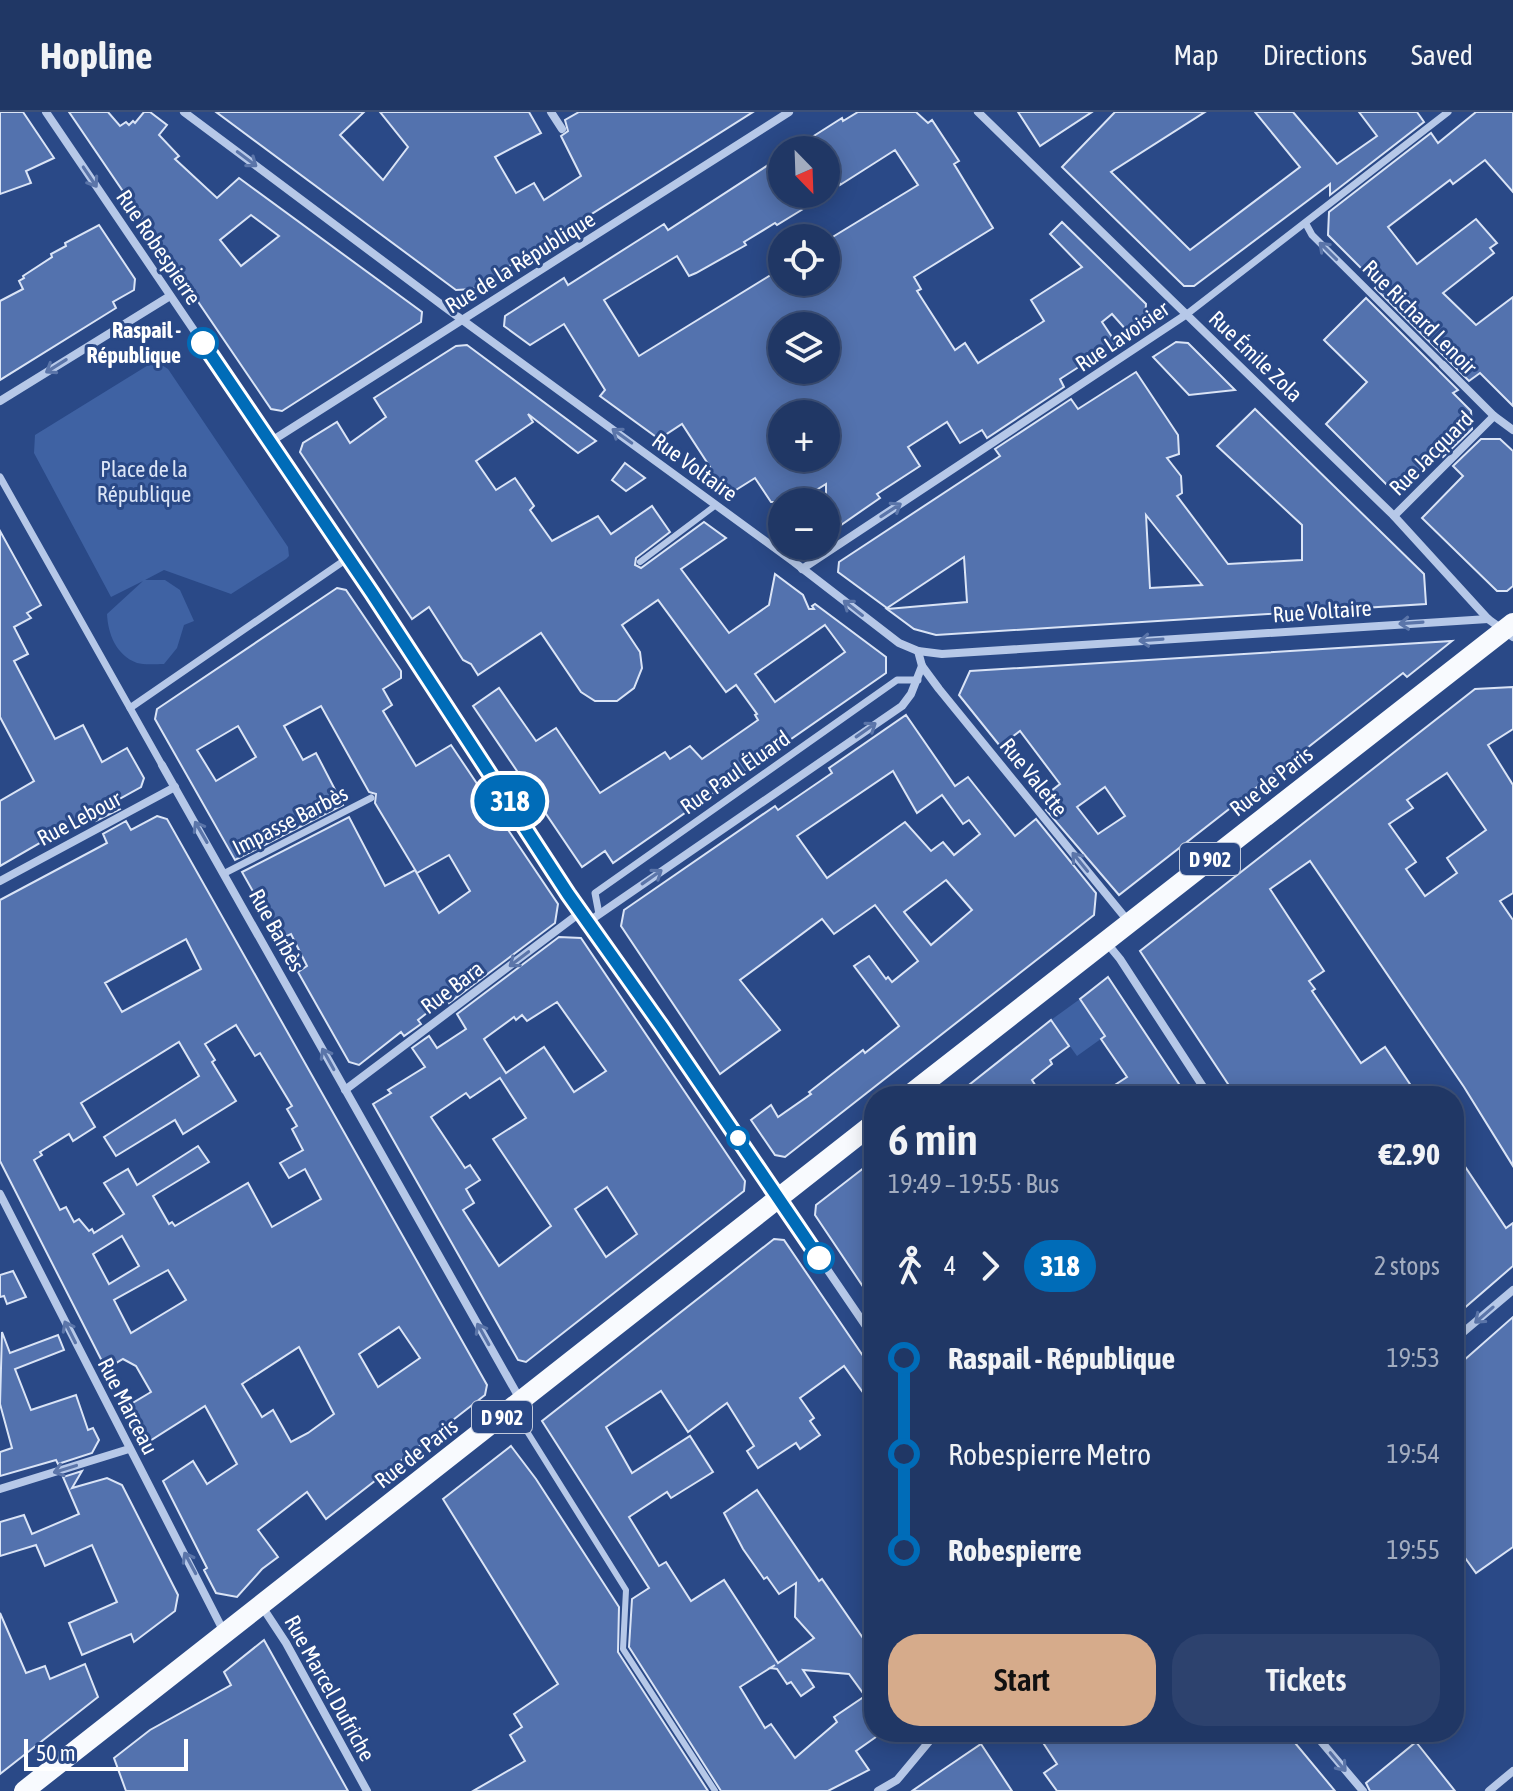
<!DOCTYPE html>
<html lang="en">
<head>
<meta charset="utf-8">
<style>
	body { margin:0; font-family:"Asap Condensed",sans-serif; background:#2d426e; color:#f1f3f6; height:100vh; display:flex; flex-direction:column; font-size:30px; white-space:nowrap }
	* { box-sizing:border-box; margin:0 }
	p { font-size:26px; color:#a2acbf }
	.icon { flex:none; width:44px; height:44px; fill:none; stroke:currentColor; stroke-width:2; stroke-linecap:round; stroke-linejoin:round }
	.map { position:relative; flex:1; overflow:hidden }
	.panel { position:absolute; left:864px; top:974px; width:600px; height:656px; display:flex; flex-direction:column; background:#203765; border-radius:32px; box-shadow:0 4px 20px #0003,0 0 0 2px #3d5179 }
	.panel>* { flex:none }
	.badge { padding:0 16px; border-radius:26px; font-size:28px; line-height:52px }
	.needle { width:52px; rotate:157deg }
	.tools { position:absolute; left:768px; top:24px; display:grid; gap:16px }
	.tools a { display:grid; place-items:center; width:72px; height:72px; border-radius:50%; background:#203765; box-shadow:0 4px 20px #0003,0 0 0 2px #3d5179; font-size:40px }
	.scale { position:absolute; left:24px; bottom:20px; width:164px; box-sizing:border-box; padding-left:8px; border:4px solid #fff; border-top:0; font-size:22px; line-height:28px; white-space:nowrap; color:#fff; -webkit-text-stroke:6px #2a4987; paint-order:stroke }
	.map>.badge { position:absolute; translate:-50% -50%; box-shadow:0 0 0 4px #fff }
	.legs { display:flex; align-items:center; gap:12px; height:88px; padding:0 24px; font-size:26px }
	.legs p { margin-inline-start:auto }
	.headline { display:flex; align-items:center; justify-content:space-between; height:136px; padding:0 24px }
	h1 { font-size:44px; font-weight:600; line-height:60px }
	.cta { display:flex; gap:16px; margin-top:auto; padding:16px 24px }
	.cta a { flex:1; height:92px; border-radius:32px; background:#d6ab8b; color:#111; font-size:32px; font-weight:600; line-height:92px; text-align:center }
	.cta a+a { background:#2d426e; color:#f1f3f6 }
	ul { padding:0 24px; list-style:none }
	li { display:flex; align-items:center; gap:28px; height:96px; font-size:30px }
	li i { display:grid; place-items:center; width:12px; height:100%; margin:0 10px; background:currentColor }
	li i::after { content:''; width:20px; height:20px; margin:-10px; border:6px solid; border-radius:50%; background:#203765 }
	li p { margin-inline-start:auto }
	li:first-child i { background:linear-gradient(#0000 50%,currentColor 0) }
	li:last-child i { background:linear-gradient(currentColor 50%,#0000 0) }
	header { display:flex; align-items:center; gap:48px; box-sizing:border-box; height:112px; padding:0 40px; background:#203765; border-bottom:2px solid #3d5179 }
	header strong { font-size:38px }
	nav { display:flex; gap:44px; margin-inline-start:auto; font-size:28px }
	.map>svg:first-child { display:block }
	.green { fill:#3f62a3 }
	.building { fill:#5372ae; stroke:#dae4f6; stroke-width:2; fill-rule:evenodd }
	.lines { fill:none; stroke-linecap:round; stroke-linejoin:round }
	.service { stroke:#b6c8e8; stroke-width:6 }
	.pedestrian { stroke:#b6c8e8; stroke-width:7 }
	.minor { stroke:#b6c8e8; stroke-width:8 }
	.primary { stroke:#f8fafe; stroke-width:20 }
	.oneway { stroke:#5b75a9 }
	.line-1-casing { stroke:#fff; stroke-width:18 }
	.line-1 { stroke:#006cb8; stroke-width:12 }
	.stop-1-dot { fill:#fff; stroke:#006cb8; stroke-width:4 }
	.labels { text-anchor:middle; dominant-baseline:central; stroke-width:6; stroke-linejoin:round; paint-order:stroke }
	.shield { fill:#2a4987; stroke:#bfc8db; stroke-width:2 }
	.shield-label { font-size:20px; font-weight:bold; fill:#fff }
	.street-label { font-size:22px; fill:#fff; stroke:#2a4987 }
	.stop-label { font-size:22px; font-weight:bold; fill:#fff; stroke:#2a4987; text-anchor:end }
	.park-label { font-size:22px; fill:#dae4f6; stroke:#2a4987 }
</style>
</head>
<body>
<header>
<strong>Hopline</strong>
<nav><a>Map</a><a>Directions</a><a>Saved</a></nav>
</header>
<div class="map">
<svg width="1513" height="1679" viewBox="0 0 1513 1679">
	<rect width="100%" height="100%" fill="#2a4987"/>
	<g class="green">
		<path d="M157 250 168 257 288 435 289 444 286 447 231 482 164 458 145 468H165L180 478 194 509 184 513 177 536 164 552C156 552 144 553 137 551 116 543 108 522 107 502L143 469 111 485 34 341 35 323 150 252Z"/>
		<polygon points="1080,887 1105,924 1077,944 1051,908"/>
	</g>
	<g class="building">
		<polygon points="0,0 23,0 54,46 26,59 31,71 0,82"/>
		<path d="M69 0H108L120 14 126 10 129 13 133 9 135 11 144 0H150L167 13 159 23 179 44 175 47 217 86 239 66 422 200 421 210 282 299 271 297ZM251 103 279 124 241 154 220 128Z"/>
		<polygon points="216,0 364,0 340,23 383,68 408,35 380,0 529,0 541,21 495,45 516,81 534,71 544,88 581,64 561,24 568,19 565,8 579,0 753,0 473,177 456,178"/>
		<path d="M858 0H916L928 11 932 8 959 49 954 52 993 116 914 165 921 177 917 179 955 238 965 231 978 251 1044 209 1031 188 1082 155 1050 122 1062 110 1146 192 1145 208 1127 219 1112 202 1102 210 1116 231 1060 267 1064 275 987 326 982 318 960 331 947 310 908 335 920 354 877 382 880 386 841 413V410L826 420V372L797 390H771L755 366 731 381 703 360 710 355 682 312 659 327 600 284 605 278 564 212 530 233 504 214 505 204 564 166 568 173 664 112 668 118 782 44V82H800L808 94 777 113 775 111 744 130 746 133 696 161 689 164 677 144 604 188 639 244 782 156V170H826V129L918 73 895 38 840 73 839 70 826 78V38H816L809 27 842 6 843 9ZM782 214H826V258H782ZM782 302H826V346H782Z"/>
		<polygon points="1018,0 1092,0 1040,34"/>
		<polygon points="1115,0 1205,0 1111,60 1190,138 1300,55 1255,0 1293,0 1337,52 1377,24 1359,0 1417,0 1424,10 1330,83 1330,72 1194,174 1184,174 1062,55"/>
		<polygon points="1476,0 1513,0 1513,80 1485,48 1453,72 1450,68 1388,115 1417,152 1476,107 1497,131 1490,136 1494,141 1443,181 1476,213 1513,185 1513,294 1480,261 1469,269 1375,176 1378,173 1328,123 1329,100 1431,21 1438,31"/>
		<polygon points="99,113 135,167 134,178 113,190 116,196 0,268 0,189 23,177 19,169 24,166 23,164 52,145 51,142 66,134 65,131"/>
		<polygon points="1366,186 1458,278 1453,281 1471,299 1472,317 1443,345 1440,341 1406,375 1390,376 1326,312 1367,270 1324,228"/>
		<polygon points="1176,230 1188,231 1235,278 1189,283 1153,245"/>
		<path d="M467 233 596 329 578 341 528 302 533 310 476 349 496 378 515 366 534 394 530 398 552 429 598 404 611 422 652 394 670 420 636 446 635 453 641 456 704 410 726 426 681 457 729 521 769 493 775 462 803 483 809 497H814L812 494 815 492 886 545V561L613 751 605 739 582 755 473 594 499 576 536 629 556 616 600 681 665 640 670 647 690 634 702 647 758 608 755 603 757 602 736 573 726 580 658 488 622 513 640 540 642 556 634 576 617 589H595L581 580 541 521 478 563 471 552 463 548 429 495 412 507 300 340 303 331 337 310 350 331 386 305 374 286 456 234ZM825 513 845 540 775 590 755 562Z"/>
		<path d="M1136 260 1178 323 1179 342 1167 346 1181 364 1182 381 1177 384 1228 452 1302 448V413L1217 334 1255 297 1424 462 1426 492 936 523 914 517 887 497 967 490 964 445 887 496 838 460 839 450 1000 344 995 337 1071 287 1078 297ZM1146 403 1202 473 1150 476Z"/>
		<polygon points="1481,327 1500,327 1513,339 1513,474 1507,479 1497,479 1422,406 1463,364 1453,354"/>
		<polygon points="625,351 645,366 626,379 612,368"/>
		<polygon points="0,419 41,493 27,501 31,506 14,515 28,542 14,549 55,627 83,613 102,650 127,636 144,666 141,675 116,689 120,697 96,709 92,701 0,754 0,689 34,669 0,605"/>
		<path d="M337 476 346 478 401 559V566L383 577 392 593 383 599 416 654 451 633 558 792 555 811 449 891 446 886 418 908 421 912 404 924 401 920 359 953 349 950 298 860 307 854 291 822 280 827 242 760 349 705 385 774 415 758 439 801 470 779 449 743 417 761 375 691 376 682 369 680 321 594 284 614 303 648 316 641 343 693 235 748 155 607 157 597ZM238 614 256 645 216 669 197 638Z"/>
		<path d="M1452 529 1407 565 1403 561 1119 783 1046 698 1050 695 1042 686 1060 672 1020 619 1000 634 959 583 970 559ZM1105 675 1125 704 1098 722 1077 695Z"/>
		<path d="M1513 575V617L1488 633 1513 673V781L1500 789 1513 808V1054L1464 975 1310 749 1270 777 1324 859 1309 869 1315 877 1312 879 1361 951 1385 935 1418 984H1236L1140 839 1475 577ZM1447 661 1486 718 1447 746 1457 761 1425 784 1406 757 1416 750 1389 712 1413 696 1407 688Z"/>
		<path d="M906 603 955 674 968 665 1015 724 1036 707 1096 781 1094 803 785 1045 775 1043 751 1008 771 993 778 1005 811 982 809 980 863 938 865 941 899 914 854 854 869 844 886 867 888 865 892 870 918 849 875 793 834 822 822 807 740 868 780 918 720 962 621 814 624 798 775 694 778 698 832 661 829 656ZM893 659 917 701 942 683 963 712 969 708 980 722 954 743 943 730 931 739 905 710 827 766 797 724ZM946 768 972 798 931 833 904 800Z"/>
		<path d="M157 704 167 707 487 1273 485 1283 326 1407 307 1380 258 1418 278 1445 262 1457 237 1485 216 1481 204 1458 207 1456 163 1369 193 1349 207 1372 237 1352 205 1294 145 1332 126 1295 151 1280 136 1254 123 1247 106 1257 0 1049V788L107 731 103 722 126 709 131 718ZM186 827 201 857 122 900 105 871ZM236 913 255 944 260 941 292 994 287 997 297 1014 292 1017 303 1038 280 1051 289 1066 305 1057 321 1087 272 1115 248 1071 175 1114 172 1110 169 1112 153 1084 209 1050 198 1034 137 1073 128 1057 104 1071 124 1102 94 1121 92 1117 89 1119 79 1107 74 1110 66 1095 60 1098 34 1048 42 1043 40 1040 69 1022 73 1029 95 1015 81 991 179 930 199 964 104 1025 116 1044 175 1008 183 1022 236 989 212 950 215 948 205 932ZM122 1124 139 1154 109 1172 93 1142ZM168 1158 186 1188 131 1221 114 1188ZM399 1215 420 1246 378 1275 359 1242ZM299 1235 334 1302 308 1321 291 1330 273 1298 262 1305 242 1272Z"/>
		<path d="M559 825 581 826 745 1069 744 1079 526 1250 518 1248 373 992 391 981 388 978 425 955 412 936 429 924 437 936 466 917 457 902ZM557 890 606 959 574 980 544 935 506 961 484 927 514 905 516 908 522 903 527 909ZM500 966 526 1006 493 1027 551 1114 499 1154 463 1098 474 1091 466 1077 480 1068 470 1053 465 1056 431 1005 466 981 470 986ZM607 1075 637 1122 606 1145 575 1097Z"/>
		<polygon points="1108,865 1187,984 1098,984 1127,965 1101,927 1105,924 1080,887"/>
		<polygon points="1051,908 1069,934 1050,948 1052,952 1032,968 1037,976 1026,984 955,984"/>
		<polygon points="1454,1038 1506,1116 1513,1111 1513,1154 1454,1205"/>
		<polygon points="874,1048 874,1191 815,1103 816,1093"/>
		<path d="M774 1127 784 1128 874 1260V1296L844 1254 800 1286 814 1306 810 1309 820 1323 800 1337 796 1331 758 1356 747 1339 754 1334 727 1291 688 1320 661 1279 606 1315 632 1361 690 1324 713 1360 671 1386 667 1380 629 1405 659 1454 666 1450 691 1489 724 1468 778 1551 814 1526 795 1505 796 1471 779 1482 767 1465 764 1467 743 1437 724 1401 757 1378 819 1469 822 1467 874 1542V1620H883L856 1639 869 1658 828 1679H721L629 1535 632 1487 649 1476 542 1309ZM775 1553 770 1556 777 1557 787 1572 791 1570 801 1584 814 1575 803 1558 849 1562 865 1584 834 1605 837 1610 795 1646 771 1612 765 1616 740 1575Z"/>
		<polygon points="13,1159 26,1185 7,1192 4,1184 0,1185 0,1163"/>
		<polygon points="1513,1205 1513,1435 1476,1461 1463,1443 1454,1449 1454,1257"/>
		<polygon points="2,1220 10,1241 58,1223 64,1238 15,1257 31,1298 76,1283 88,1318 93,1316 99,1328 92,1341 58,1352 56,1348 0,1364 0,1340 12,1336 0,1292"/>
		<polygon points="511,1334 536,1367 619,1495 618,1540 708,1679 473,1679 525,1649 510,1623 522,1615 514,1602 558,1572 443,1387"/>
		<polygon points="82,1359 72,1376 107,1366 122,1373 178,1483 175,1499 134,1530 131,1522 82,1543 69,1511 117,1490 92,1433 45,1454 36,1433 0,1444 0,1410 24,1403 32,1422 79,1402 63,1365"/>
		<polygon points="0,1501 26,1561 45,1554 50,1567 85,1552 98,1585 0,1662"/>
		<polygon points="264,1528 348,1679 126,1679 114,1646 150,1618 231,1573 224,1560"/>
		<polygon points="1036,1620 1286,1620 1335,1679 1057,1679 1044,1661 1057,1652"/>
		<polygon points="1416,1630 1455,1679 1370,1679 1366,1671"/>
		<polygon points="981,1632 1012,1679 912,1679 944,1657"/>
	</g>
	<g class="lines">
		<g class="service">
			<polyline points="640,450 716,393"/>
			<polyline points="522,1294 528,1321 626,1478 623,1537 715,1679"/>
		</g>
		<g class="pedestrian">
			<polyline points="1306,112 1312,123 1443,253"/>
			<polyline points="1187,202 1448,0"/>
			<polyline points="0,365 162,653"/>
			<polyline points="130,596 348,446"/>
			<polyline points="225,761 371,686"/>
			<polyline points="599,802 595,781 897,568 918,568"/>
		</g>
		<g class="minor">
			<polyline points="46,0 372,481 568,782 662,915 874,1226"/>
			<polyline points="184,0 446,196 794,450 899,531 918,539 942,542 1488,507"/>
			<polyline points="551,0 562,17"/>
			<polyline points="978,0 1394,404 1488,507 1513,525"/>
			<polyline points="1443,253 1494,304 1513,318"/>
			<polyline points="0,289 170,184"/>
			<polyline points="270,330 789,0"/>
			<polyline points="1394,404 1494,304"/>
			<polyline points="802,457 1187,202"/>
			<polyline points="918,539 922,554 939,577 1128,809"/>
			<polyline points="162,653 521,1289"/>
			<polyline points="0,769 175,675"/>
			<polyline points="588,810 902,594 911,582 922,554"/>
			<polyline points="1106,830 1120,847 1209,984"/>
			<polyline points="345,978 581,800"/>
			<polyline points="0,1082 224,1520"/>
			<polyline points="1454,1228 1513,1178"/>
			<polyline points="0,1377 129,1337"/>
			<polyline points="261,1493 286,1531 367,1679"/>
			<polyline points="1313,1620 1363,1679"/>
			<polyline points="878,1679 897,1668 937,1620"/>
			<polyline points="1489,1679 1513,1659"/>
		</g>
		<g class="primary">
			<polyline points="908,984 1513,511"/>
			<polyline points="24,1679 874,1011"/>
		</g>
	</g>
	<defs><path id="oneway-shaft" d="M-6 0H5M1.5-3L5.5 0L1.5 3" fill="none" stroke-width="1.6" stroke-linecap="round" stroke-linejoin="round" transform="scale(2)"/></defs>
	<g class="oneway">
		<use href="#oneway-shaft" transform="translate(247 47) rotate(37)"/>
		<use href="#oneway-shaft" transform="translate(90 65) rotate(56)"/>
		<use href="#oneway-shaft" transform="translate(1328 139) rotate(-135)"/>
		<use href="#oneway-shaft" transform="translate(56 254) rotate(148)"/>
		<use href="#oneway-shaft" transform="translate(622 324) rotate(-144)"/>
		<use href="#oneway-shaft" transform="translate(891 398) rotate(-33)"/>
		<use href="#oneway-shaft" transform="translate(853 496) rotate(-142)"/>
		<use href="#oneway-shaft" transform="translate(1411 511) rotate(176)"/>
		<use href="#oneway-shaft" transform="translate(1151 528) rotate(176)"/>
		<use href="#oneway-shaft" transform="translate(866 618) rotate(-35)"/>
		<use href="#oneway-shaft" transform="translate(201 720) rotate(-120)"/>
		<use href="#oneway-shaft" transform="translate(1080 750) rotate(-129)"/>
		<use href="#oneway-shaft" transform="translate(652 765) rotate(-35)"/>
		<use href="#oneway-shaft" transform="translate(519 847) rotate(143)"/>
		<use href="#oneway-shaft" transform="translate(328 947) rotate(-119)"/>
		<use href="#oneway-shaft" transform="translate(1484 1203) rotate(139)"/>
		<use href="#oneway-shaft" transform="translate(70 1220) rotate(-117)"/>
		<use href="#oneway-shaft" transform="translate(483 1222) rotate(-119)"/>
		<use href="#oneway-shaft" transform="translate(65 1357) rotate(163)"/>
		<use href="#oneway-shaft" transform="translate(190 1451) rotate(-118)"/>
		<use href="#oneway-shaft" transform="translate(1338 1650) rotate(50)"/>
	</g>
	<g class="lines">
		<g class="line-1-casing">
			<polyline id="line-1" points="203,231 372,481 568,782 662,915 819,1146"/>
		</g>
		<use href="#line-1" class="line-1"/>
	</g>
	<g class="stop-1-dot">
		<circle cx="203" cy="231" r="14"/>
		<circle cx="738" cy="1026" r="10"/>
		<circle cx="819" cy="1146" r="14"/>
	</g>
	<g class="labels">
		<g class="shield">
			<rect x="1180" y="731" width="60" height="32" rx="6"/>
			<rect x="472" y="1289" width="60" height="32" rx="6"/>
		</g>
		<g class="shield-label">
			<text x="1210" y="747">D 902</text>
			<text x="502" y="1305">D 902</text>
		</g>
		<g class="street-label">
			<text transform="translate(159 135) rotate(56)">Rue Robespierre</text>
			<text transform="translate(520 150) rotate(-32)">Rue de la République</text>
			<text transform="translate(1420 205) rotate(45)">Rue Richard Lenoir</text>
			<text transform="translate(1122 224) rotate(-34)">Rue Lavoisier</text>
			<text transform="translate(1256 244) rotate(44)">Rue Émile Zola</text>
			<text transform="translate(1431 341) rotate(-45)">Rue Jacquard</text>
			<text transform="translate(695 355) rotate(36)">Rue Voltaire</text>
			<text transform="translate(1322 499) rotate(-4)">Rue Voltaire</text>
			<text transform="translate(735 660) rotate(-35)">Rue Paul Éluard</text>
			<text transform="translate(1034 665) rotate(51)">Rue Valette</text>
			<text transform="translate(1271 669) rotate(-38)">Rue de Paris</text>
			<text transform="translate(79 706) rotate(-28)">Rue Lebour</text>
			<text transform="translate(290 708) rotate(-27)">Impasse Barbès</text>
			<text transform="translate(277 818) rotate(61)">Rue Barbès</text>
			<text transform="translate(452 875) rotate(-37)">Rue Bara</text>
			<text transform="translate(128 1294) rotate(63)">Rue Marceau</text>
			<text transform="translate(416 1341) rotate(-38)">Rue de Paris</text>
			<text transform="translate(330 1576) rotate(61)">Rue Marcel Dufriche</text>
		</g>
		<g class="stop-label">
			<text x="181" y="218">Raspail -<tspan x="181" dy="25">République</tspan></text>
		</g>
		<g class="park-label">
			<text x="144" y="357">Place de la<tspan x="144" dy="25">République</tspan></text>
		</g>
	</g>
</svg>
<div class="tools">
<a><svg class="needle" viewBox="-14 -14 28 28"><path d="M0-13l5 13h-10z" fill="#e53935"/><path d="M0 13l5-13h-10z" fill="#a2acbf"/></svg></a>
<a><svg class="icon" aria-label="locate" viewBox="0 0 24 24"><circle cx="12" cy="12" r="6"/><path d="M12 2v4M12 18v4M2 12h4M18 12h4"/></svg></a>
<a><svg class="icon" aria-label="layers" viewBox="0 0 24 24"><path d="M12 4l9 5-9 5-9-5zM3 14l9 5 9-5"/></svg></a>
<a>+</a>
<a>−</a>
</div>
<div class="scale">50 m</div>
<b class="badge" style="left:510px;top:689px;background:#006cb8;color:#fff">318</b>
<section class="panel">
<div class="headline"><div><h1>6 min</h1><p>19:49 – 19:55 · Bus</p></div><b>€2.90</b></div>
<div class="legs"><svg class="icon" aria-label="walk" viewBox="0 0 24 24"><circle cx="13" cy="4" r="2"/><path d="M13 8l-2 6 4 7M11 14l-3 7M7 12l3-4h3l4 4"/></svg>4<svg class="icon" aria-label="forward" viewBox="0 0 24 24"><path d="M9 5l7 7-7 7"/></svg><b class="badge" style="background:#006cb8;color:#fff">318</b><p>2 stops</p></div>
<ul>
<li><i style="color:#006cb8"></i><b>Raspail - République</b><p>19:53</p></li>
<li><i style="color:#006cb8"></i><span>Robespierre Metro</span><p>19:54</p></li>
<li><i style="color:#006cb8"></i><b>Robespierre</b><p>19:55</p></li>
</ul>
<div class="cta"><a>Start</a><a>Tickets</a></div>
</section>
</div>
</body>
</html>
